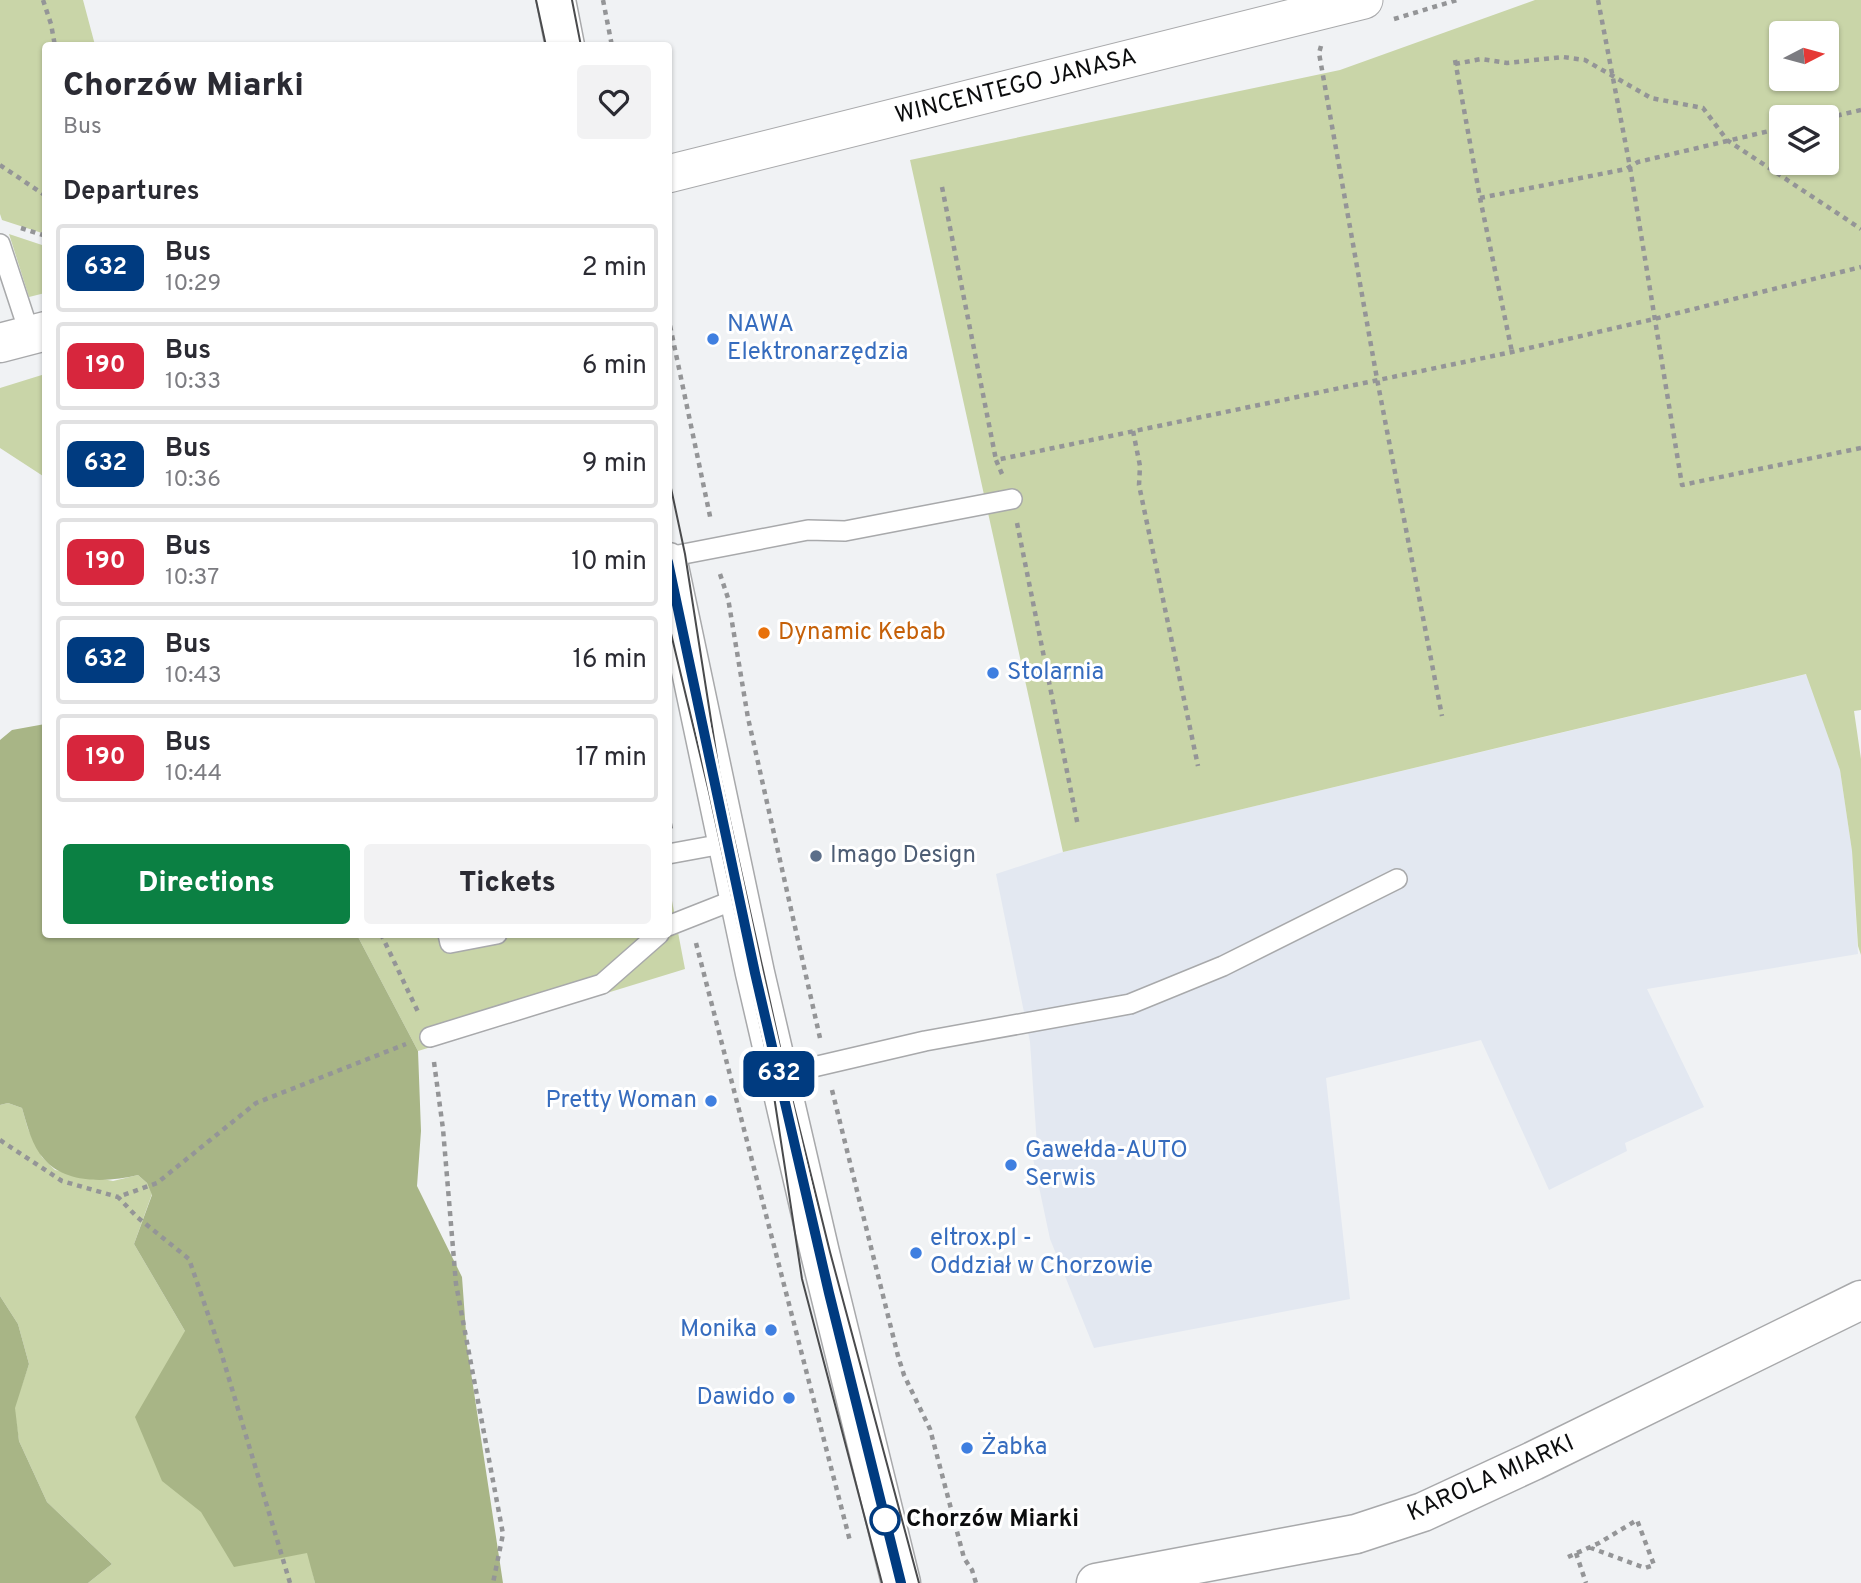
<!DOCTYPE html>
<html lang="en">
<head>
<meta charset="utf-8">
<style>
	body { margin:0; font-family:Overpass,sans-serif; background:#f2f2f3; color:#2b2b33; height:100vh; display:flex; flex-direction:column; font-size:26px; white-space:nowrap }
	* { box-sizing:border-box; margin:0 }
	p { font-size:23px; color:#7c7c81 }
	.icon { flex:none; width:38px; height:38px; fill:none; stroke:currentColor; stroke-width:2; stroke-linecap:round; stroke-linejoin:round }
	.map { position:relative; flex:1; overflow:hidden }
	.details { position:absolute; left:42px; top:42px; width:630px; height:896px; display:flex; flex-direction:column; background:#fff; border-radius:7px; box-shadow:0 2px 5px #0004 }
	.details>* { flex:none }
	.badge { padding:0 14px; border-radius:10px; font-size:24px; line-height:46px }
	.needle { width:46px; rotate:84deg }
	.tools { position:absolute; left:1769px; top:21px; display:grid; gap:14px }
	.tools a { display:grid; place-items:center; width:70px; height:70px; border-radius:7px; background:#fff; box-shadow:0 2px 5px #0004; font-size:35px }
	.map>.badge { position:absolute; translate:-50% -50%; box-shadow:0 0 0 4px #fff }
	h2 { padding:0 21px; font-size:26px; line-height:63px }
	.round { display:grid; place-items:center; flex:none; width:74px; height:74px; border-radius:7px; background:#f2f2f3 }
	.head { display:flex; align-items:center; justify-content:space-between; height:119px; padding:0 21px }
	h1 { font-size:33px; font-weight:800; line-height:52px }
	.action { display:flex; gap:14px; margin-top:auto; padding:14px 21px }
	.action a { flex:1; height:80px; border-radius:7px; background:#0b8043; color:#fff; font-size:28px; font-weight:800; line-height:80px; text-align:center }
	.action a+a { background:#f2f2f3; color:#2b2b33 }
	ul { padding:0; list-style:none }
	li { display:flex; align-items:center; gap:21px; height:88px; margin:0 14px 10px; padding:0 7px; border:4px solid #e1e1e2; border-radius:7px }
	li div { flex:1 }
	li b { display:block; font-size:26px }
	li em { font-style:normal }
	li .badge { min-width:77px; font-weight:700; text-align:center }
	.map>svg:first-child { display:block }
	.built { fill:#e3e8f1 }
	.green { fill:#c9d5a8; fill-rule:evenodd }
	.forest { fill:#a8b586 }
	.lines { fill:none; stroke-linecap:round; stroke-linejoin:round }
	.lane-casing { stroke:#a8a9ab; stroke-width:22 }
	.street-casing { stroke:#a8a9ab; stroke-width:39 }
	.secondary-casing { stroke:#a8a9ab; stroke-width:41 }
	.primary-casing { stroke:#a8a9ab; stroke-width:41 }
	.path { stroke:#949597; stroke-width:4.5; stroke-dasharray:5 5; stroke-linecap:butt }
	.lane { stroke:#fff; stroke-width:19 }
	.street { stroke:#fff; stroke-width:37 }
	.secondary { stroke:#fff; stroke-width:38 }
	.primary { stroke:#fff; stroke-width:38 }
	.tram { stroke:#4a4b4d; stroke-width:2 }
	.line-casing { stroke:#fff; stroke-width:16 }
	.line { stroke:#003b80; stroke-width:10 }
	.shop-dot { fill:#3f7fe0; stroke:#fff; stroke-width:2.5 }
	.food-dot { fill:#e8710a; stroke:#fff; stroke-width:2.5 }
	.service-dot { fill:#5c6f8a; stroke:#fff; stroke-width:2.5 }
	.stop-dot { fill:#fff; stroke:#003b80; stroke-width:3.5 }
	.labels { text-anchor:middle; dominant-baseline:central; stroke-width:6; stroke-linejoin:round; paint-order:stroke }
	.street-label { font-size:24px; fill:#0c0d0e; stroke:#fff }
	.shop-label { font-size:24px; fill:#366cbe; stroke:#fff; text-anchor:start }
	.food-label { font-size:24px; fill:#c56008; stroke:#fff; text-anchor:start }
	.service-label { font-size:24px; fill:#4e5e75; stroke:#fff; text-anchor:start }
	.stop-label { font-size:24px; font-weight:bold; fill:#0c0d0e; stroke:#fff; text-anchor:start }
</style>
</head>
<body>
<div class="map">
<svg width="1861" height="1583" viewBox="0 0 1861 1583">
	<rect width="100%" height="100%" fill="#f0f2f4"/>
	<polygon class="built" points="1807,674 1840,770 1852,851 1858,954 1647,989 1704,1107 1625,1143 1627,1151 1549,1190 1481,1040 1326,1078 1350,1299 1094,1348 1050,1239 1031,1149 1037,1146 1030,1042 996,874 1063,852"/>
	<g class="green">
		<polygon points="0,0 83,0 95,45 46,46 45,234 2,220 0,214"/>
		<path d="M1535 0H1861V710L1854 711 1861 759V955L1858 946 1852 851 1840 770 1806 674 1063 852 910 160 1340 70ZM1782 33H1827V79H1782ZM1782 117H1827V163H1782Z"/>
		<polygon points="9,234 45,246 45,282 43,283 45,293 29,297"/>
		<polygon points="45,374 46,374 45,488 43,476 0,448 0,388"/>
		<polygon points="669,885 685,969 418,1051 357,935 668,934"/>
		<polygon points="8,1103 22,1108 28,1129 42,1157 55,1170 113,1181 138,1175 147,1183 152,1194 134,1244 185,1331 262,1561 308,1552 315,1583 88,1583 112,1564 47,1502 19,1441 14,1408 29,1364 18,1324 0,1296 0,1105"/>
	</g>
	<g class="forest">
		<path d="M45 724 46 934 357 935 418 1051 421 1131 417 1186 462 1277 467 1346 503 1583H315L307 1553 234 1567 201 1512 162 1481 135 1417 185 1331 134 1244 152 1195 147 1183 138 1175C109 1182 66 1185 44 1159 32 1146 27 1125 22 1108L8 1103 0 1105V740L12 730Z"/>
		<polygon points="0,1296 18,1324 29,1364 15,1408 19,1441 47,1502 112,1564 88,1583 0,1583"/>
	</g>
	<g class="lines">
		<g class="lane-casing">
			<g id="lane">
				<polyline points="0,244 30,335"/>
				<polyline points="668,557 808,530 845,531 1012,499"/>
				<polyline points="668,854 728,843"/>
				<polyline points="668,926 739,898"/>
				<polyline points="448,934 450,943 497,934"/>
				<polyline points="430,1037 602,984 659,934"/>
				<polyline points="779,1075 925,1041 1130,1004 1223,966 1397,879"/>
			</g>
		</g>
		<g class="street-casing">
			<polyline id="street" points="668,174 1364,0"/>
		</g>
		<g class="secondary-casing">
			<g id="secondary">
				<polyline points="0,343 46,331"/>
				<polyline points="1096,1583 1356,1534 1423,1512 1533,1461 1861,1300"/>
			</g>
		</g>
		<g class="primary-casing">
			<g id="primary">
				<polyline points="556,0 565,46"/>
				<polyline points="668,562 755,973 820,1253 901,1583"/>
			</g>
		</g>
		<g class="path">
			<polyline points="43,0 51,24 55,46"/>
			<polyline points="603,0 612,46"/>
			<polyline points="1598,0 1630,167 1682,485 1861,448"/>
			<polyline points="1394,19 1457,0"/>
			<polyline points="1321,46 1319,53 1377,379 1442,716"/>
			<polyline points="1455,60 1480,198 1512,352"/>
			<polyline points="1455,64 1481,59 1507,63 1563,57 1585,60 1651,98 1703,108 1727,140 1861,229"/>
			<polyline points="1827,118 1861,110"/>
			<polyline points="0,165 46,196"/>
			<polyline points="942,187 996,460"/>
			<polyline points="1480,198 1626,169 1638,162 1782,128"/>
			<polyline points="21,228 46,236"/>
			<polyline points="668,316 711,521"/>
			<polyline points="1133,431 1140,466 1139,485 1198,766"/>
			<polyline points="1002,474 996,460 1512,352 1654,319 1861,267"/>
			<polyline points="1017,523 1078,826"/>
			<polyline points="720,574 728,598 748,718 820,1038"/>
			<polyline points="668,814 671,829"/>
			<polyline points="381,934 419,1014"/>
			<polyline points="696,943 850,1541"/>
			<polyline points="434,1062 443,1129 456,1284 503,1534 493,1583"/>
			<polyline points="832,1090 898,1356 904,1375 930,1429 964,1558 972,1570 976,1583"/>
			<polyline points="0,1140 62,1181 118,1197"/>
			<polyline points="1576,1553 1586,1583"/>
			<polyline points="1568,1557 1599,1543 1637,1520 1654,1565 1645,1568 1591,1548"/>
			<polyline points="290,1583 221,1352 189,1259 137,1217 118,1197 157,1183 256,1103 406,1044"/>
		</g>
		<use href="#lane" class="lane"/>
		<use href="#street" class="street"/>
		<use href="#secondary" class="secondary"/>
		<use href="#primary" class="primary"/>
		<g class="tram">
			<polyline points="536,0 546,46"/>
			<polyline points="572,0 581,46"/>
			<polyline points="668,474 685,554 719,771 786,1074 830,1252 919,1583"/>
			<polyline points="668,621 709,792 770,1070 802,1279 882,1583"/>
		</g>
	</g>
	<g class="lines">
		<g class="line-casing">
			<polyline id="line" points="668,562 755,973 829,1293 901,1583"/>
		</g>
		<use href="#line" class="line"/>
	</g>
	<g class="shop-dot">
		<circle cx="713" cy="339" r="7"/>
		<circle cx="993" cy="673" r="7"/>
		<circle cx="711" cy="1101" r="7"/>
		<circle cx="1011" cy="1165" r="7"/>
		<circle cx="916" cy="1253" r="7"/>
		<circle cx="771" cy="1330" r="7"/>
		<circle cx="789" cy="1398" r="7"/>
		<circle cx="967" cy="1448" r="7"/>
	</g>
	<circle class="food-dot" cx="764" cy="633" r="7"/>
	<circle class="service-dot" cx="816" cy="856" r="7"/>
	<circle class="stop-dot" cx="885" cy="1520" r="14"/>
	<g class="labels">
		<g class="street-label">
			<text transform="translate(1016 87) rotate(-14)">WINCENTEGO JANASA</text>
			<text transform="translate(1491 1479) rotate(-24)">KAROLA MIARKI</text>
		</g>
		<g class="shop-label">
			<text x="727" y="325">NAWA<tspan x="727" dy="28">Elektronarzędzia</tspan></text>
			<text x="1007" y="673">Stolarnia</text>
			<text x="697" y="1101" text-anchor="end">Pretty Woman</text>
			<text x="1025" y="1151">Gawełda-AUTO<tspan x="1025" dy="28">Serwis</tspan></text>
			<text x="930" y="1239">eltrox.pl -<tspan x="930" dy="28">Oddział w Chorzowie</tspan></text>
			<text x="757" y="1330" text-anchor="end">Monika</text>
			<text x="775" y="1398" text-anchor="end">Dawido</text>
			<text x="981" y="1448">Żabka</text>
		</g>
		<g class="food-label">
			<text x="778" y="633">Dynamic Kebab</text>
		</g>
		<g class="service-label">
			<text x="830" y="856">Imago Design</text>
		</g>
		<g class="stop-label">
			<text x="906" y="1520">Chorzów Miarki</text>
		</g>
	</g>
</svg>
<div class="tools">
<a><svg class="needle" viewBox="-14 -14 28 28"><path d="M0-13l5 13h-10z" fill="#e53935"/><path d="M0 13l5-13h-10z" fill="#7c7c81"/></svg></a>
<a><svg class="icon" aria-label="layers" viewBox="0 0 24 24"><path d="M12 4l9 5-9 5-9-5zM3 14l9 5 9-5"/></svg></a>
</div>
<b class="badge" style="left:779px;top:1074px;background:#003b80;color:#fff">632</b>
<section class="details">
<div class="head"><div><h1>Chorzów Miarki</h1><p>Bus</p></div><a class="round"><svg class="icon" aria-label="heart" viewBox="0 0 24 24"><path d="M12 20l-8-8c-3-5 5-10 8-4 3-6 11-1 8 4z"/></svg></a></div>
<h2>Departures</h2>
<ul>
<li><span class="badge" style="background:#003b80;color:#fff">632</span><div><b>Bus</b><p>10:29</p></div><em>2 min</em></li>
<li><span class="badge" style="background:#d7263d;color:#fff">190</span><div><b>Bus</b><p>10:33</p></div><em>6 min</em></li>
<li><span class="badge" style="background:#003b80;color:#fff">632</span><div><b>Bus</b><p>10:36</p></div><em>9 min</em></li>
<li><span class="badge" style="background:#d7263d;color:#fff">190</span><div><b>Bus</b><p>10:37</p></div><em>10 min</em></li>
<li><span class="badge" style="background:#003b80;color:#fff">632</span><div><b>Bus</b><p>10:43</p></div><em>16 min</em></li>
<li><span class="badge" style="background:#d7263d;color:#fff">190</span><div><b>Bus</b><p>10:44</p></div><em>17 min</em></li>
</ul>
<div class="action"><a>Directions</a><a>Tickets</a></div>
</section>
</div>
</body>
</html>
